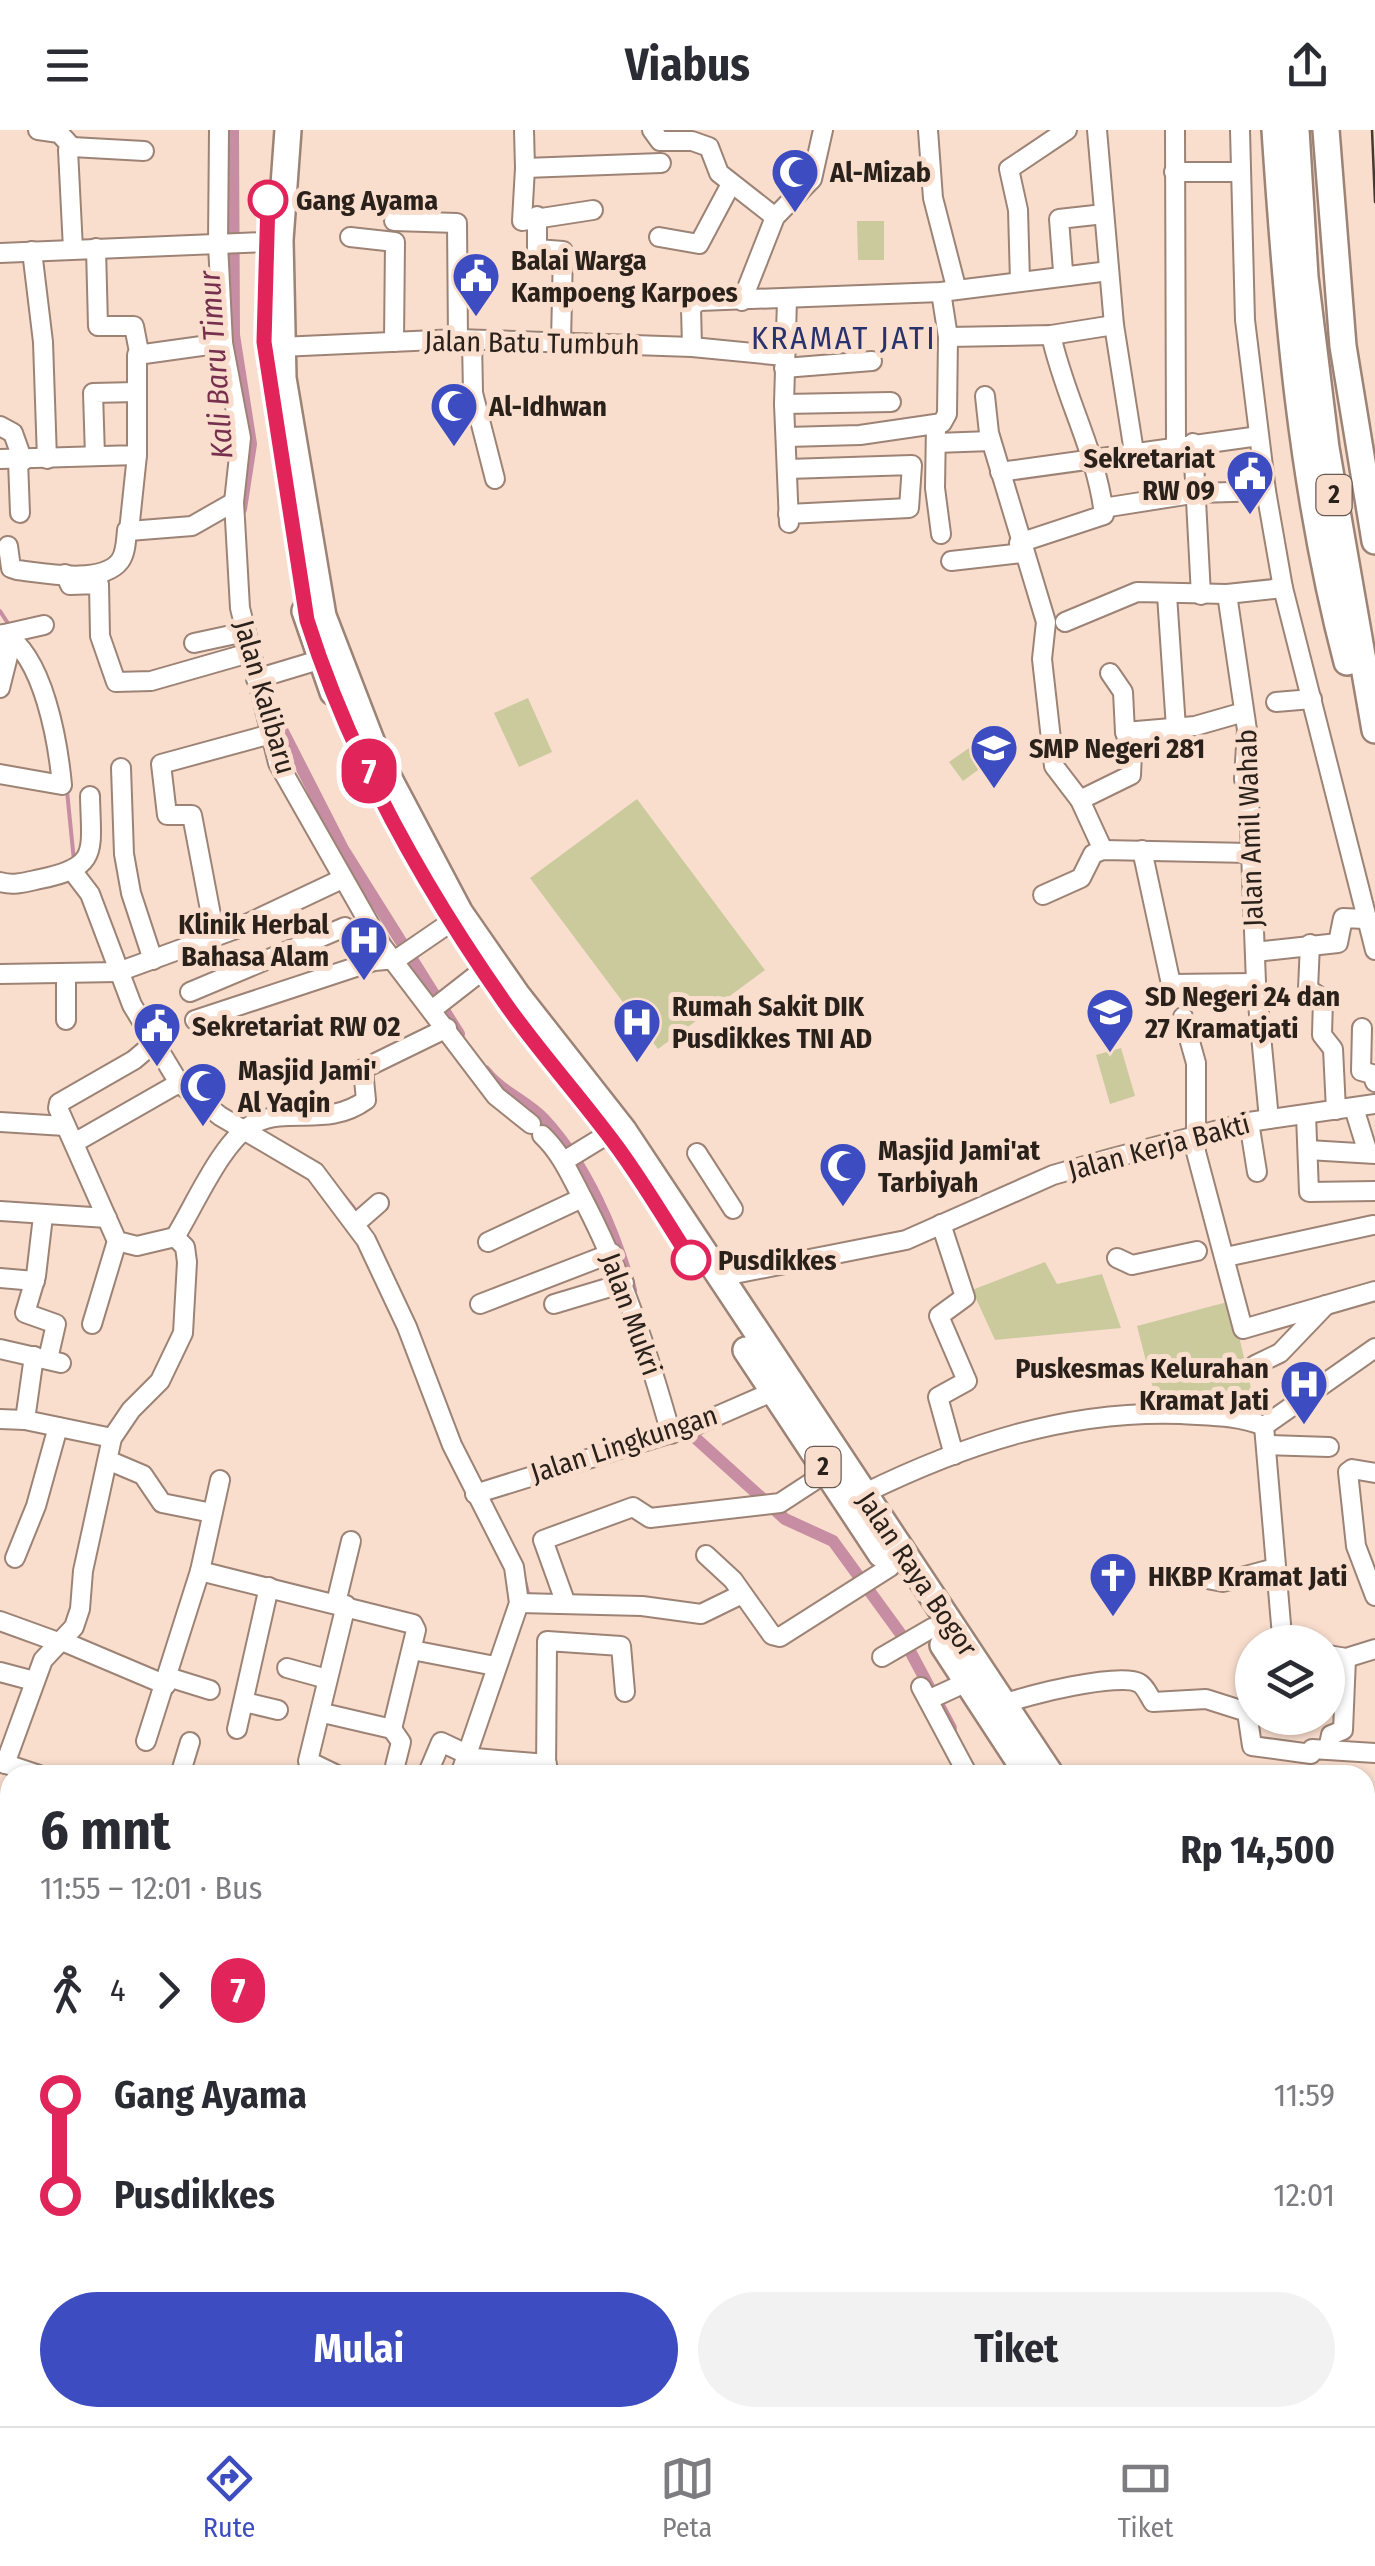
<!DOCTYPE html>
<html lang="id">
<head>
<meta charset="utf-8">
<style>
	body { margin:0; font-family:"Fira Sans Condensed",sans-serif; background:#f2f2f3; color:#2b2b33; height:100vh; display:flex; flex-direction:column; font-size:38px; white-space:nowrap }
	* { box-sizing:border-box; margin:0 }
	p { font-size:32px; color:#7c7c81 }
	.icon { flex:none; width:55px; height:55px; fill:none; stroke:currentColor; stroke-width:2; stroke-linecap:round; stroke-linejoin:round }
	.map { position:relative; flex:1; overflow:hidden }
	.details { position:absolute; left:0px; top:1635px; width:1375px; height:662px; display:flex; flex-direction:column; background:#fff; border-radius:30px 30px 0 0; box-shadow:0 2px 8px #0004 }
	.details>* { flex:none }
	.badge { padding:0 20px; border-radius:32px; font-size:35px; line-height:65px }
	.fabs { position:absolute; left:1235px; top:1495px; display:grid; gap:20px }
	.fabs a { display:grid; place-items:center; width:110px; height:110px; border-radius:50%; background:#fff; box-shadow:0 2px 8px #0004; font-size:50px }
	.map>.badge { position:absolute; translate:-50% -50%; box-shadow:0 0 0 5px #fff }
	.legs { display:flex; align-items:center; gap:15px; height:110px; padding:0 40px; font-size:32px }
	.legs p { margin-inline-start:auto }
	.headline { display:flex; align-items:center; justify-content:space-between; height:170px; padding:0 40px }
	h1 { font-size:55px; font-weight:700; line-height:75px }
	.cta { display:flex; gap:20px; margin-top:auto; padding:20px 40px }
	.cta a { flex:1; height:115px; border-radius:60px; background:#3d4dc1; color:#fff; font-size:40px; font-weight:700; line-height:115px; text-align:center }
	.cta a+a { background:#f2f2f3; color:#2b2b33 }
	ul { padding:0 40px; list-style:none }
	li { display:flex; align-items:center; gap:35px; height:100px; font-size:38px }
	li i { display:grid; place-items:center; width:15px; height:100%; margin:0 12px; background:currentColor }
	li i::after { content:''; width:25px; height:25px; margin:-12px; border:8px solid; border-radius:50%; background:#fff }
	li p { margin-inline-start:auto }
	li:first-child i { background:linear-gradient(#0000 50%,currentColor 0) }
	li:last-child i { background:linear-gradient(currentColor 50%,#0000 0) }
	header { display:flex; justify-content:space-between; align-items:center; height:130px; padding:0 40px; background:#fff; font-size:45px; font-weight:700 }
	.tab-bar { display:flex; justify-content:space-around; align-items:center; height:140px; border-top:2px solid #e1e1e2; background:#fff; font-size:28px; color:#7c7c81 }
	.tab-bar a { display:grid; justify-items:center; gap:5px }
	.tab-bar .on { color:#3d4dc1 }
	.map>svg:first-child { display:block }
	.green { fill:#caca9d }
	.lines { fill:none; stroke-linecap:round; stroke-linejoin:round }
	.stream { stroke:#c78ea3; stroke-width:4 }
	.canal { stroke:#c78ea3; stroke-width:12 }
	.minor-casing { stroke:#9c8375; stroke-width:22 }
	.highway-casing { stroke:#9c8375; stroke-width:30 }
	.minor { stroke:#fff; stroke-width:18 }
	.highway { stroke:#fff; stroke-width:25 }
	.tram { stroke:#453932; stroke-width:2.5 }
	.line-1-casing { stroke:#fff; stroke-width:22 }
	.line-1 { stroke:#e1245a; stroke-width:15 }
	.stop-1-dot { fill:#fff; stroke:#e1245a; stroke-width:5 }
	.labels { text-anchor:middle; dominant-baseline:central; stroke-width:10; stroke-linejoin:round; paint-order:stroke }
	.shield { fill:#f9dece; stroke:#685a51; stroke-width:2.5 }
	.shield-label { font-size:25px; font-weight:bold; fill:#2a211b }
	.poi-label { font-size:28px; font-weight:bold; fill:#2a211b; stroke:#f9dece; text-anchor:start }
	.stop-label { font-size:28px; font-weight:bold; fill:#2a211b; stroke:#f9dece; text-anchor:start }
	.street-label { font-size:28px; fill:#2a211b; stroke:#f9dece }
	.water-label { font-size:30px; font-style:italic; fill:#76304e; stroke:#f9dece }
	.quarter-label { font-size:32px; letter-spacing:2.5px; fill:#28336d; stroke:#f9dece }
</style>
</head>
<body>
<header><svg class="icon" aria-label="menu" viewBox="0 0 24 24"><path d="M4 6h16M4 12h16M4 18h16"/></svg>Viabus<svg class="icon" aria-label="share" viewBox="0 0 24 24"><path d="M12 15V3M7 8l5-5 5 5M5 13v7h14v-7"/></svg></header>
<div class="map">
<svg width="1375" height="2296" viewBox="0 0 1375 2296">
	<rect width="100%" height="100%" fill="#f9dece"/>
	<g class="green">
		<polygon points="857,91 884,91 884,130 858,130"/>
		<polygon points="528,568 552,622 519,637 494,583"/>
		<polygon points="986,606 1000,624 963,651 949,632"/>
		<polygon points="637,669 765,840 658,919 530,748"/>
		<polygon points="1121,918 1135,966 1110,974 1096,925"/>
		<polygon points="1045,1132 1057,1154 1102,1144 1121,1198 995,1210 972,1160"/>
		<polygon points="1231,1171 1256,1280 1158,1278 1137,1196"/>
	</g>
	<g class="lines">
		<g class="stream">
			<polyline points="0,481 11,498"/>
			<polyline points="67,661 74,731"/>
			<polyline points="340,1061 359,1084"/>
			<polyline points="365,1092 396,1155"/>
			<polyline points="524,1447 529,1467"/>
		</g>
		<g class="canal">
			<polyline points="233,0 234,205 251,314 241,379"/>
			<polyline points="272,580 343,719 459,904"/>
			<path d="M485 941C500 961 527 971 544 989 586 1034 615 1102 631 1160"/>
			<polyline points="681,1295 785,1389 833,1411 900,1503"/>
			<polyline points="910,1521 951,1598"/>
		</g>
		<g class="minor-casing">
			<g id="minor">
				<polyline points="38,0 59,3 72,17 68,20 73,119"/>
				<polyline points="219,0 218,114 223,213 241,308 234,372 240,478 278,633 382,816 496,966 531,994"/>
				<polyline points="524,0 525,38 661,33"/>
				<polyline points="652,0 660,11 692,11 709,17 719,43 775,87"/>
				<polyline points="928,0 933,68 956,157"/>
				<polyline points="1097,0 1114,195 1134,322"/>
				<polyline points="1175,0 1176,317"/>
				<polyline points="1240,0 1245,190 1266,361 1283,458 1375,820"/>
				<polyline points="72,17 144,21"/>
				<polyline points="525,38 522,91 593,80"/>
				<polyline points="1174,42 1241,42"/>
				<polyline points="537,86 537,119 563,121 561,212"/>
				<polyline points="394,91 457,93 458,209"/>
				<polyline points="350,107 395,112 394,212"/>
				<polyline points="659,107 699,114 731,54"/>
				<polyline points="96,118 98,196 134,196 139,222"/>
				<polyline points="32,121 43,212 47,329"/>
				<polyline points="0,123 265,112"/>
				<polyline points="1069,146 1063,141 1059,89 1104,84"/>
				<polyline points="1020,151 1018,80 1009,39 1067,0"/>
				<polyline points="787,169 784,274 789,393"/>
				<polyline points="742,171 775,87 812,49 823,0"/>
				<polyline points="948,207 1051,205 1114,195"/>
				<polyline points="472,210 473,263 495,349"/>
				<polyline points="280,217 458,209 692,217 784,226"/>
				<polyline points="692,217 691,177 699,171 941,162 1109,141"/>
				<polyline points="784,238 872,231"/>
				<polyline points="985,266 989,303 1046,492 1042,529 1054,636 1080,670 1103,720"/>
				<polyline points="784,274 891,272"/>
				<polyline points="936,295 935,358 941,404"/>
				<polyline points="0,296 13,303 23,331"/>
				<polyline points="787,307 860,305 942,293 947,284 948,207 941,162"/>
				<polyline points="936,313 991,311"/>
				<polyline points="1193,313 1201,465"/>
				<polyline points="137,325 129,401 192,396 234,372"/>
				<polyline points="95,326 93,263 136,262"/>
				<polyline points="0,329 137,325 137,225 223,213"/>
				<polyline points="18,331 20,383"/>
				<polyline points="788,339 912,335 909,378 788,384"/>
				<polyline points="1000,342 1259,306"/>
				<polyline points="1103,378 1198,363 1266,361"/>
				<path d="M1019 413 1104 385C1097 322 1064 266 1051 205"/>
				<path d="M8 416 11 438 17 440C43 443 102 455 120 431 126 423 126 410 127 400"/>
				<polyline points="951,431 1022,423"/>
				<polyline points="65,444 70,455 99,454 100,506 116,552 151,551 249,523"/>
				<polyline points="1227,464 1247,600 1244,649 1249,669 1256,853 1269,989"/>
				<polyline points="1167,465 1176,598"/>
				<polyline points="1065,492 1137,462 1227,464 1283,458"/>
				<polyline points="0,505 44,495"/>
				<polyline points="194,513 245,502"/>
				<polyline points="1110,543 1123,562 1125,602"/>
				<polyline points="256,549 319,530"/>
				<polyline points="0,558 9,522 3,506"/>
				<polyline points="1276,572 1312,569"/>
				<polyline points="121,638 124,724 131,763 153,830"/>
				<path d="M0 644 62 655C58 613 44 526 4 504"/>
				<polyline points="1080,670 1131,645 1132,623 1125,602 1195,596 1244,582"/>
				<polyline points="1142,720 1171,854 1256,853"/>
				<polyline points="74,743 90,764 132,875 179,953 220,986 315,1042 366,1110 407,1197 452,1315 514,1437 519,1473 460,1645"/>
				<path d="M0 752C14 756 26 752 40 749 100 737 91 721 90 666"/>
				<polyline points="1043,765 1081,748 1093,724 1103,720 1250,723"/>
				<polyline points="215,806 192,685 167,685 161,634 271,604"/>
				<polyline points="1310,814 1308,859 1323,869 1322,905 1333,919 1336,980"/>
				<polyline points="1255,822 1338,813 1343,788 1365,789"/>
				<polyline points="0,844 118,842 236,799 342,749"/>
				<polyline points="66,844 66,890"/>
				<polyline points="190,862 345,797 367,814 373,831"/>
				<polyline points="433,879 483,840"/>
				<polyline points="1183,887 1196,933 1196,1022 1243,1199 1375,1161"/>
				<polyline points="195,890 374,831 397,829 451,792"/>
				<polyline points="1362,898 1361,941 1372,944 1375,952"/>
				<polyline points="154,913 134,930 59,973 58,978 117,1111 137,1116 175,1107"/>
				<polyline points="1354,978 1368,1023"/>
				<polyline points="1306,985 1309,1062 1375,1061"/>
				<polyline points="0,992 65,996"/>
				<polyline points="1249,992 1257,1042"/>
				<path d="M542 1005C562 1024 571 1047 584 1071 623 1146 648 1222 671 1304"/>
				<polyline points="74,1013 179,953"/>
				<polyline points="1308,1020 1375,1024"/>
				<polyline points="697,1023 733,1079"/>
				<polyline points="564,1031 608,1004"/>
				<polyline points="0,1081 107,1088"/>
				<polyline points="43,1086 36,1146 25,1183 56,1194 48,1229"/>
				<polyline points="355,1094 379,1073"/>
				<polyline points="941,1094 965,1167 939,1186 967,1251 938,1267 954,1325"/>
				<path d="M175 1107C194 1077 223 1008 255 993 291 976 327 998 366 970L363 939 447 898"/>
				<polyline points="488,1112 582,1068"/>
				<polyline points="1226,1127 1373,1095"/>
				<polyline points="1117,1128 1132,1135 1197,1121"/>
				<polyline points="719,1147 906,1110 1053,1045 1109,1029 1249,992 1375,974"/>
				<polyline points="0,1148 35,1151"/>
				<polyline points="480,1174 612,1123"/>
				<polyline points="554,1174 624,1153"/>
				<polyline points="92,1194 117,1111"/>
				<polyline points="0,1219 61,1233"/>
				<polyline points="1255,1235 1280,1223 1326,1175"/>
				<polyline points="0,1289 25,1290 112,1308"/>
				<polyline points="25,1290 34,1226"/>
				<polyline points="1264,1296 1282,1506"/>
				<polyline points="1264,1296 1375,1218"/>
				<polyline points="1266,1315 1329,1317"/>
				<polyline points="110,1331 143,1345 162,1373 212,1383"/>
				<polyline points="1375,1343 1352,1339 1348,1342 1356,1416 1375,1466"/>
				<polyline points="475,1364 694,1296 772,1262"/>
				<path d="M863 1364C965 1314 1067 1280 1181 1284 1210 1286 1237 1285 1264 1296"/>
				<polyline points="706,1425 733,1450 772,1505 780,1507 890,1437"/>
				<polyline points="15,1428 36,1376 58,1297"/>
				<polyline points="200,1441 413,1494 416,1500 392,1599 323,1583"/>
				<polyline points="1207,1449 1223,1452 1275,1438"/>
				<polyline points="336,1473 351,1411"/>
				<polyline points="519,1473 642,1476 701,1484 742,1464"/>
				<polyline points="566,1474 543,1410 633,1377 650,1388 780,1373 826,1343"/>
				<polyline points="0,1491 58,1512"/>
				<polyline points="62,1511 166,1555"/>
				<polyline points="412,1520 495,1536"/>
				<polyline points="1328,1525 1346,1528 1375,1519"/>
				<polyline points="882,1527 932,1498"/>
				<polyline points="287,1538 327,1549"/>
				<polyline points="0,1542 34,1551"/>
				<polyline points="168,1547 210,1560"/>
				<polyline points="921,1557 968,1645"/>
				<polyline points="930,1569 967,1552"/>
				<polyline points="244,1572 278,1580"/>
				<path d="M1005 1574C1025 1565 1121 1542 1139 1553 1145 1556 1149 1566 1153 1572L1206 1569 1247 1582 1252 1616 1311 1624 1312 1619 1375 1623"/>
				<polyline points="237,1599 269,1457"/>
				<polyline points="392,1599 401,1612 395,1636"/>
				<polyline points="146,1611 200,1441 220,1350"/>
				<polyline points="1328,1619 1331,1605 1343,1600 1346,1528"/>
				<polyline points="0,1632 39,1645"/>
				<polyline points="5,1634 43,1530 74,1497 80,1479 83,1441 112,1308 131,1280 160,1251 183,1203 187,1132 185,1117 175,1107"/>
				<polyline points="430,1638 441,1612 475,1628 547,1634"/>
				<polyline points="180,1645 190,1612"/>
				<polyline points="337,1645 308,1631 346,1475"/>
				<polyline points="546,1645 547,1511 621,1516 625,1562"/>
				<polyline points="1365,1697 1375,1683"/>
				<polyline points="7,1735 10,1722"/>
				<polyline points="1365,1760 1375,1762"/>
				<polyline points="7,1796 10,1798"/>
				<polyline points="1365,1873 1375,1875"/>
				<polyline points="0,1880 10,1881"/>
				<polyline points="1365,1971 1375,1972"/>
				<polyline points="0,1974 10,1952"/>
				<polyline points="0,2061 10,2066"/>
				<polyline points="0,2153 10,2135"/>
				<polyline points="1365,2155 1375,2157"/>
				<polyline points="0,2206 10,2210"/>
				<polyline points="1365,2261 1375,2262"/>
				<polyline points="187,2288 208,2296"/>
				<polyline points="336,2288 366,2296"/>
				<polyline points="28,2296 31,2288"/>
				<polyline points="112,2296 113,2288"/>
				<polyline points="247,2296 251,2288"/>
				<polyline points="419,2296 424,2288"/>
				<polyline points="545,2296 545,2288"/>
				<polyline points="780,2296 780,2288"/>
				<polyline points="1035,2296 1037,2288"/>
				<polyline points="1237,2296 1238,2288"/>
			</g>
		</g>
		<g class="highway-casing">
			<g id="highway">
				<polyline points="288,0 280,110 283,248 323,486 377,626 460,783 517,865 623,1000 1051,1645"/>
				<path d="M1275 0C1287 180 1301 357 1347 532"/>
				<polyline points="1296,0 1305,147 1326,318 1375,600"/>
				<polyline points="1326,0 1343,216 1375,411"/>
				<polyline points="305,481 333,562"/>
				<polyline points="746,1220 881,1424"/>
				<polyline points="943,1515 1028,1645"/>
				<polyline points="1078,2296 1080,2288"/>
			</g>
		</g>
		<use href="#minor" class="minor"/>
		<use href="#highway" class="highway"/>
		<polyline class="tram" points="1372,0 1375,72"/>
	</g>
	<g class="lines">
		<g class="line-1-casing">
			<path id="line-1" d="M268 70 264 212 307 490C350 626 423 756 505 873 538 920 577 963 612 1010 641 1048 665 1090 691 1130"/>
		</g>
		<use href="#line-1" class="line-1"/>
	</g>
	<defs>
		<g id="mosque-pin" transform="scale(2.5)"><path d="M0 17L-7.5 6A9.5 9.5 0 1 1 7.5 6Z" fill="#3d4dc1" stroke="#f9dece"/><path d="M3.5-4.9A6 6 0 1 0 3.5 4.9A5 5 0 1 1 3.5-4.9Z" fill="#fff"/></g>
		<g id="civic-pin" transform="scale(2.5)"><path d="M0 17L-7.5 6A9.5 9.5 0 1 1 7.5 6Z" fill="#3d4dc1" stroke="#f9dece"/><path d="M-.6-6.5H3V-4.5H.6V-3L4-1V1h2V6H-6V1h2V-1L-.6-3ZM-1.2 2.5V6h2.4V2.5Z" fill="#fff"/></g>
		<g id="school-pin" transform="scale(2.5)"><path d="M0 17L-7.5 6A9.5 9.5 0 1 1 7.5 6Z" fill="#3d4dc1" stroke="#f9dece"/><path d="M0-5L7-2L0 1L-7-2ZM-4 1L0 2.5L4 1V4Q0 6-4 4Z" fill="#fff"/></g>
		<g id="hospital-pin" transform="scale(2.5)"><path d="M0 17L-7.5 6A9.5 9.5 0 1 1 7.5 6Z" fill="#3d4dc1" stroke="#f9dece"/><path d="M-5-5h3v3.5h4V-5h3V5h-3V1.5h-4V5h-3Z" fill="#fff"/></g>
		<g id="church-pin" transform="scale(2.5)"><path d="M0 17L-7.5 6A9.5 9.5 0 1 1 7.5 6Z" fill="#3d4dc1" stroke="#f9dece"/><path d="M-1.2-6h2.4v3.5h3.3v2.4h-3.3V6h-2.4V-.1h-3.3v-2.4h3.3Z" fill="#fff"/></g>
	</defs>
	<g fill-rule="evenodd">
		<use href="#mosque-pin" x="795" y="42"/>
		<use href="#civic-pin" x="476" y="146"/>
		<use href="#mosque-pin" x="454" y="276"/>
		<use href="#civic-pin" x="1250" y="344"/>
		<use href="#school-pin" x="994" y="618"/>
		<use href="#hospital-pin" x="364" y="810"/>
		<use href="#school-pin" x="1110" y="882"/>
		<use href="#hospital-pin" x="637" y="892"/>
		<use href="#civic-pin" x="157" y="896"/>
		<use href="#mosque-pin" x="203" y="956"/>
		<use href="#mosque-pin" x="843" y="1036"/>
		<use href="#hospital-pin" x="1304" y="1254"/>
		<use href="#church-pin" x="1113" y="1446"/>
	</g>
	<g class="stop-1-dot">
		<circle cx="268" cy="70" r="18"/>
		<circle cx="691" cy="1130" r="18"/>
	</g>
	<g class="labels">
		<g class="shield">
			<rect x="1316.5" y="345" width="35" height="40" rx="8"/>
			<rect x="805.5" y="1317" width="35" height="40" rx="8"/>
		</g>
		<g class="shield-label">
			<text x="1334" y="365">2</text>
			<text x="823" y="1337">2</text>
		</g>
		<g class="poi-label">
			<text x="830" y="42">Al-Mizab</text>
			<text x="511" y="130">Balai Warga<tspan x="511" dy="32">Kampoeng Karpoes</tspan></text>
			<text x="489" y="276">Al-Idhwan</text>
			<text x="1215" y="328" text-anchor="end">Sekretariat<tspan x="1215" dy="32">RW 09</tspan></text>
			<text x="1029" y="618">SMP Negeri 281</text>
			<text x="329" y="794" text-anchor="end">Klinik Herbal<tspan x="329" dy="32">Bahasa Alam</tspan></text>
			<text x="1145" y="866">SD Negeri 24 dan<tspan x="1145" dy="32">27 Kramatjati</tspan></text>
			<text x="672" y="876">Rumah Sakit DIK<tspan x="672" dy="32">Pusdikkes TNI AD</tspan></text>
			<text x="192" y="896">Sekretariat RW 02</text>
			<text x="238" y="940">Masjid Jami'<tspan x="238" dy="32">Al Yaqin</tspan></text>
			<text x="878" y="1020">Masjid Jami'at<tspan x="878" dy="32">Tarbiyah</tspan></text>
			<text x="1269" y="1238" text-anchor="end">Puskesmas Kelurahan<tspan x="1269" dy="32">Kramat Jati</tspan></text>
			<text x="1148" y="1446">HKBP Kramat Jati</text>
		</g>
		<g class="stop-label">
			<text x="296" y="70">Gang Ayama</text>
			<text x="718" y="1130">Pusdikkes</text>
		</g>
		<g class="street-label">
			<text transform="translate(532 213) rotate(1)">Jalan Batu Tumbuh</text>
			<text transform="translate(265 567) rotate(74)">Jalan Kalibaru</text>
			<text transform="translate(1250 698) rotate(-92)">Jalan Amil Wahab</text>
			<text transform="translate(1159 1017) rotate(-15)">Jalan Kerja Bakti</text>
			<text transform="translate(631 1184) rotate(70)">Jalan Mukri</text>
			<text transform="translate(624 1314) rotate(-18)">Jalan Lingkungan</text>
			<text transform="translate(917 1444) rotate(56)">Jalan Raya Bogor</text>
		</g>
		<g class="water-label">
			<text transform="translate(216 235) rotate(-94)">Kali Baru Timur</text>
		</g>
		<g class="quarter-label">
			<text x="844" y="208">KRAMAT JATI</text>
		</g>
	</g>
</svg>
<div class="fabs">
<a><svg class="icon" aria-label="layers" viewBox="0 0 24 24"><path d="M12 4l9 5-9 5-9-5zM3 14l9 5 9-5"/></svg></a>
</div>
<b class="badge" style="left:369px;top:641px;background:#e1245a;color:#fff">7</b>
<section class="details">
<div class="headline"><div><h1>6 mnt</h1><p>11:55 – 12:01 · Bus</p></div><b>Rp 14,500</b></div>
<div class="legs"><svg class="icon" aria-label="walk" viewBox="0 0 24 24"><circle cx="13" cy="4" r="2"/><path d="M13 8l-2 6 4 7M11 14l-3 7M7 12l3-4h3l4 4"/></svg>4<svg class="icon" aria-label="forward" viewBox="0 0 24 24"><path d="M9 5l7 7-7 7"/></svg><b class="badge" style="background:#e1245a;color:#fff">7</b></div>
<ul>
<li><i style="color:#e1245a"></i><b>Gang Ayama</b><p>11:59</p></li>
<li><i style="color:#e1245a"></i><b>Pusdikkes</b><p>12:01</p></li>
</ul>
<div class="cta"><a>Mulai</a><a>Tiket</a></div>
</section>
</div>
<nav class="tab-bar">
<a class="on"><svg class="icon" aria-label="directions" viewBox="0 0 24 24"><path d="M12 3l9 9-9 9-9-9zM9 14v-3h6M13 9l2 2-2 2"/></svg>Rute</a>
<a><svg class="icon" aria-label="map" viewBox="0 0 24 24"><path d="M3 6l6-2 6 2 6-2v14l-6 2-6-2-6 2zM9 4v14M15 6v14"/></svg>Peta</a>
<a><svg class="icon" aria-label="tickets" viewBox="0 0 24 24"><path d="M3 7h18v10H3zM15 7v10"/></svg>Tiket</a>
</nav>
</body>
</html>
